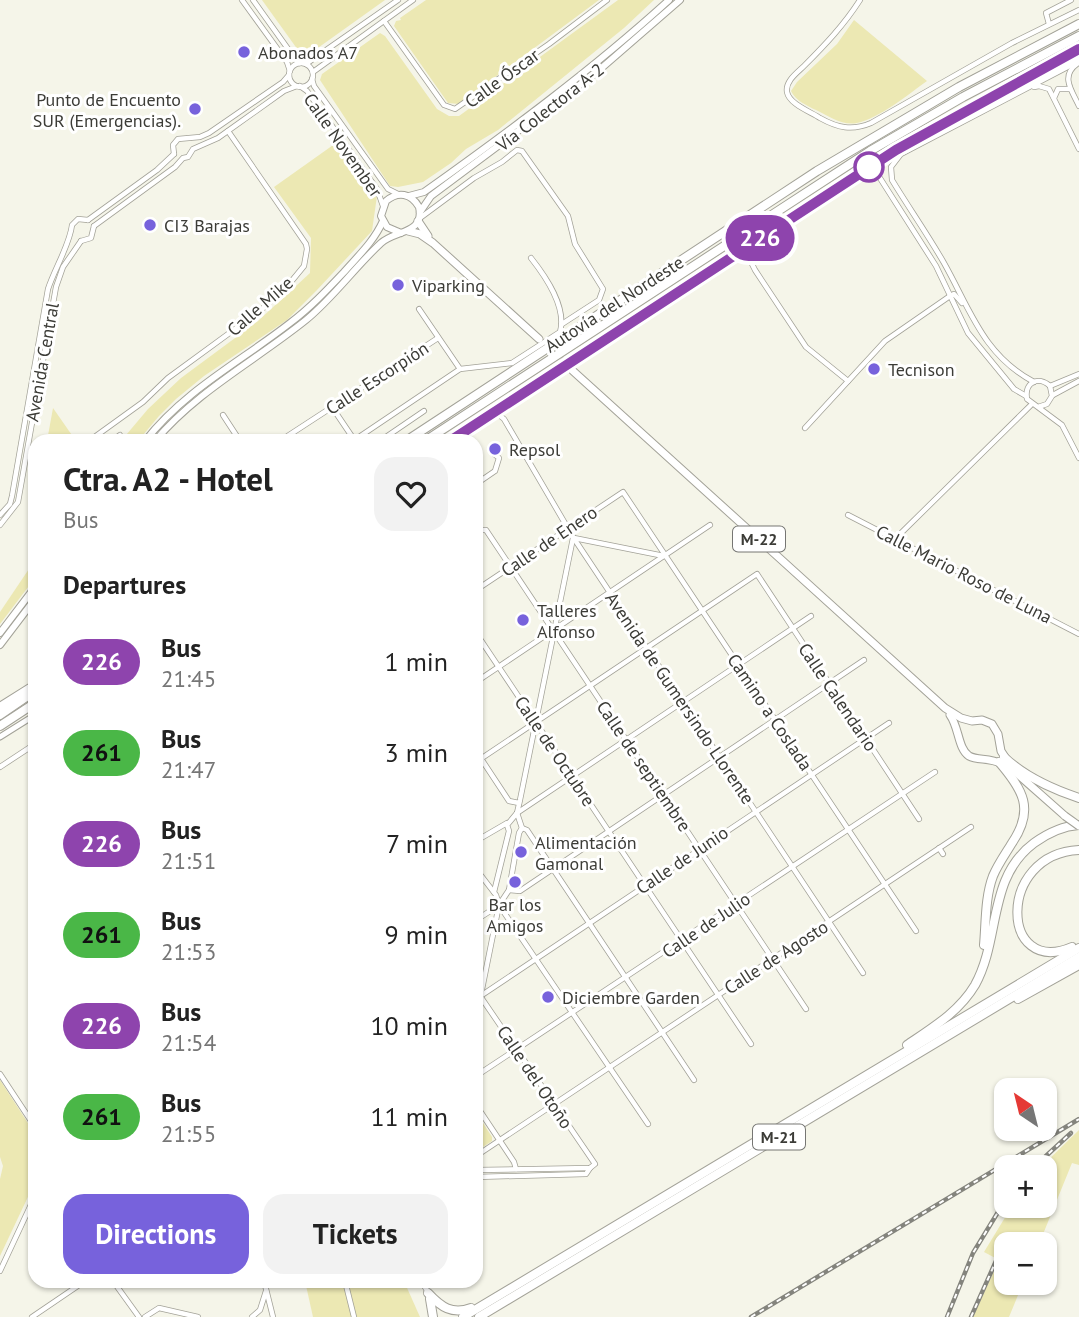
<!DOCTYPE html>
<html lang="en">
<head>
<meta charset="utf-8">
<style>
	body { margin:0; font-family:"PT Sans",sans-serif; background:#f2f2f2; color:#222; height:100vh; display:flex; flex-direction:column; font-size:26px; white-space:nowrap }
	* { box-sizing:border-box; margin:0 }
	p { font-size:23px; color:#767676 }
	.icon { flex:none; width:38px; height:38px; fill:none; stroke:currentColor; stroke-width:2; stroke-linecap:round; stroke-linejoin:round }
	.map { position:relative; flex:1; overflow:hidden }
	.sheet { position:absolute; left:28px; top:434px; width:455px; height:854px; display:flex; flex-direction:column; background:#fff; border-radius:21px; box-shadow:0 2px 5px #0004 }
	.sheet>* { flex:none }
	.badge { padding:0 14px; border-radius:23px; font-size:24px; line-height:46px }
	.needle { width:46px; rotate:325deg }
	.fabs { position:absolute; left:994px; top:1078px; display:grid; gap:14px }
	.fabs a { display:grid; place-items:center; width:63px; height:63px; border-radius:14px; background:#fff; box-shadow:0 2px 5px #0004; font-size:35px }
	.map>.badge { position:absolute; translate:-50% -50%; box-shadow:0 0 0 4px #fff }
	h2 { padding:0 35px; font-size:26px; line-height:63px }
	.round { display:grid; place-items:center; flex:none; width:74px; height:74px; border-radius:21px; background:#f2f2f2 }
	.summary { display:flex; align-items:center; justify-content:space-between; height:119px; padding:0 35px }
	h1 { font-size:33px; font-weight:600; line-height:52px }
	.primary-button { display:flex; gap:14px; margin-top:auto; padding:14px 35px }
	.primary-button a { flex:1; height:80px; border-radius:21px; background:#7762dc; color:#fff; font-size:28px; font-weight:600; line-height:80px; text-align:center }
	.primary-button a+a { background:#f2f2f2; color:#222 }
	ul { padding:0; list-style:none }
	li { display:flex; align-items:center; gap:21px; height:91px; padding:0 35px }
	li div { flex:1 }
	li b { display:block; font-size:26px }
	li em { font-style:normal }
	li .badge { min-width:77px; font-weight:700; text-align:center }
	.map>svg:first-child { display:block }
	.green { fill:#ece8b3 }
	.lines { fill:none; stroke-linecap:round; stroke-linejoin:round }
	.trunk-tunnel { stroke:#d0d0c5; stroke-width:7; stroke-dasharray:7 3.5; stroke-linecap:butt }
	.minor-casing { stroke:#a3a298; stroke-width:6 }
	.tertiary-casing { stroke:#a3a298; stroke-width:7 }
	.primary-casing { stroke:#a3a298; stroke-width:8 }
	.trunk-casing { stroke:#a3a298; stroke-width:9 }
	.motorway-casing { stroke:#a3a298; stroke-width:10 }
	.minor { stroke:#fff; stroke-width:4.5 }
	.tertiary { stroke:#fff; stroke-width:5 }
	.primary { stroke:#fff; stroke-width:6 }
	.trunk { stroke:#fff; stroke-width:7 }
	.motorway { stroke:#fff; stroke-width:8 }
	.rail-casing { stroke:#84847d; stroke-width:4.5 }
	.rail { stroke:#fff; stroke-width:2; stroke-dasharray:5; stroke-linecap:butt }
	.trunk-bridge-casing { stroke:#a3a298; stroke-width:9; stroke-linecap:butt }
	.trunk-bridge { stroke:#fff; stroke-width:7 }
	.line-casing { stroke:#fff; stroke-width:16 }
	.line { stroke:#8e44ad; stroke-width:10 }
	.poi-dot { fill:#7762dc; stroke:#fff; stroke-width:2.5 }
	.stop-dot { fill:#fff; stroke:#8e44ad; stroke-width:3.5 }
	.labels { text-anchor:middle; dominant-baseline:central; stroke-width:6; stroke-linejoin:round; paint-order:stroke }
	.shield { fill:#fff; stroke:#767673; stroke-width:2 }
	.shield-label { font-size:16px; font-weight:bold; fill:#3c3c37 }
	.poi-label { font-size:18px; fill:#3c3c37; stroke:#fff; text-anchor:start }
	.street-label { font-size:18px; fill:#3c3c37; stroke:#fff }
</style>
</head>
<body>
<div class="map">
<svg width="1079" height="1317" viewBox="0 0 1079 1317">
	<rect width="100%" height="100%" fill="#f5f5e9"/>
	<g class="green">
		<polygon points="262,0 385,0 308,55 298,50"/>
		<polygon points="426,0 599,0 459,104 448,103 394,26 396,21 401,20 400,18"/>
		<polygon points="618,0 654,0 624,28 498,130 466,149 451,163 423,182 398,187 390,186 320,80 322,74 380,33 385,36 437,109 449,116 459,116"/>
		<path d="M854 20 927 81C909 94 878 119 857 123 843 126 828 116 816 110 807 106 795 100 791 91L797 82 837 44Z"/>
		<polygon points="336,143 347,159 350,158 377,196 372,231 317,290 287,320 204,376 176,399 159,416 138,441 121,441 148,409 181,378 258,321 310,273 311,238 274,187"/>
		<polygon points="53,408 76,441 47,441"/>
		<polygon points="35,560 35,578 0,624 0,612"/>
		<polygon points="0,1080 35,1134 35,1182 0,1256 0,1179 3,1166 0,1157"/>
		<polygon points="476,1112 492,1137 492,1141 480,1149 476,1149"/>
		<polygon points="1079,1130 1079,1165 1072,1163 1039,1244 1006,1244 1006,1283 1023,1283 1009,1317 973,1317 999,1260 984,1252 1012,1206 1045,1206 1045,1167 1041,1167"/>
		<polygon points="305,1281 404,1281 420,1317 313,1317"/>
	</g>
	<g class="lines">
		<polyline class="trunk-tunnel" points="545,345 573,371"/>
		<g class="minor-casing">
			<g id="minor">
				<polyline points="242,0 287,62 290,71"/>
				<polyline points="253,0 291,53 300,63"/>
				<path d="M860 0C844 25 825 45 804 66 798 72 785 81 787 92 789 104 811 112 820 118 838 128 852 131 871 123L1012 43 1079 10"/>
				<polyline points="384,21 444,105 455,109 549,44 607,0"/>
				<polyline points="1049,24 1046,13 1071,0"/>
				<circle cx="301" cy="75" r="12"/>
				<polyline points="306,64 398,0"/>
				<path d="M1077 64C1060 76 1072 91 1079 106"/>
				<polyline points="313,72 413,0"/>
				<polyline points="312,79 314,86 388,189 398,194"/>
				<polyline points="300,86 307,91 377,189 383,206"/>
				<polyline points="1034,87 1039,86 1049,89 1079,149"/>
				<polyline points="1054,98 1058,89 1070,89"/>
				<polyline points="962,117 1079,57"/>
				<polyline points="174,154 173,145 178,139 200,137 209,133 283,82 289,75"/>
				<polyline points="868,174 878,175 936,266 968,333 1014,389 1026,396"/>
				<polyline points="420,218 474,178 502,162 517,150 522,151 568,216 575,244 603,289 599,300 562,324"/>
				<polyline points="88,220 157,170 174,154"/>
				<polyline points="94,226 175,167 183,158 188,157 193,149 218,138 284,91 297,86"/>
				<polyline points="81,241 91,238 94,226"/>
				<polyline points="775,243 753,258 751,262 755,270 806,347 848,381"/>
				<polyline points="950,296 954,294 962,303"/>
				<polyline points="419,309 460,369"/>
				<path d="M1034 382C983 355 970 309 944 263 928 235 909 208 892 180L891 167 901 154 1079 61"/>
				<polyline points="1050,386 1079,374"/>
				<polyline points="1053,395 1079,381"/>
				<polyline points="332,407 355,441"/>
				<path d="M1038 407 1047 404 1052 396 1050 386C1038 375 1024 383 1027 399L1062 425 1079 458"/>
				<polyline points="491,414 499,415 504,419 573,537 863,973"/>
				<polyline points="223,415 240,441"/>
				<polyline points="805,428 885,341 950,296"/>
				<polyline points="89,441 143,402 168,378 261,310 290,283 304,266 307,249 306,244 228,131"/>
				<polyline points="112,441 120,435"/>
				<polyline points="280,441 438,338"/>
				<path d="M353 441 460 369 512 363 560 332C567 307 546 277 531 258"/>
				<polyline points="380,441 424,411"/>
				<polyline points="476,484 495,471 499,458 493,453"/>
				<path d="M0 515 10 504 12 496 48 289C55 268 70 244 72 225L78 219 88 220"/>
				<polyline points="848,515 1079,634"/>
				<polyline points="0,525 18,502 56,287 63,267 81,241"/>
				<polyline points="476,530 486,530 806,1009"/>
				<polyline points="574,538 664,556"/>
				<polyline points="895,539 1031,405"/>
				<polyline points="476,590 623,492 916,931"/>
				<polyline points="476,633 751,1044"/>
				<polyline points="476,682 710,525"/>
				<polyline points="476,751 509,801 519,803"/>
				<polyline points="476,762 757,574 919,819"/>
				<polyline points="0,767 35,744"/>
				<polyline points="517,813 811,616"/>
				<polyline points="522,828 527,830 694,1080"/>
				<polyline points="476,841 507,823"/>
				<polyline points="939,848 943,854"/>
				<polyline points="476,869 496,895 499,905 648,1124"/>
				<polyline points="509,890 520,891 864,660"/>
				<polyline points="494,892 509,831 507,825 517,813 520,800 573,538"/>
				<polyline points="476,920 498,906"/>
				<polyline points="476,990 595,1164 590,1168 476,1170"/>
				<polyline points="476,999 889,723"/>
				<polyline points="476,1019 499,905 509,890 519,833 522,828 517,813"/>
				<polyline points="0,1074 35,1127"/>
				<polyline points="476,1076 935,772"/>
				<polyline points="476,1077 479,1086 476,1096"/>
				<polyline points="476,1105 514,1162 516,1169"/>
				<polyline points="476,1156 971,827"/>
				<polyline points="476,1177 586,1174 590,1168"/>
				<polyline points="0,1271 35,1196"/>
				<polyline points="113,1281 139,1317"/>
				<polyline points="264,1281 273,1317"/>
				<polyline points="345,1281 354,1317"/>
				<polyline points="421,1281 428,1292"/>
				<polyline points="32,1317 85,1281"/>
				<polyline points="145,1317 159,1308 198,1317"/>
				<polyline points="252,1317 260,1310 266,1291"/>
			</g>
		</g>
		<g class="tertiary-casing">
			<g id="tertiary">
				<polyline points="450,441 896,150 1079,50"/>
				<polyline points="0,737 35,715"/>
			</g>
		</g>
		<g class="primary-casing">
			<g id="primary">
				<path d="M409 196 424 192C508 132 592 70 669 0"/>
				<polyline points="420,212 431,196 597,72 680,0"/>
				<path d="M145 441C185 390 240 362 290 323 310 308 327 290 344 272 359 255 374 241 383 221"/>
				<path d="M155 441C197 391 255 361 306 320 334 297 355 267 381 243 395 230 425 234 419 207 411 193 398 191 386 201L381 216 387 227 401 233"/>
				<polyline points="0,633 35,587"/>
				<polyline points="0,645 35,599"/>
			</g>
		</g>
		<g class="trunk-casing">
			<g id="trunk">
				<polyline points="418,221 428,236"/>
				<polyline points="408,231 420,234 433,243 539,339"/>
				<polyline points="573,371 945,708 961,718 972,721 982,720 992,724 998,734 1001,751 1014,771"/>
				<path d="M950 715C959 727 958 749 969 756 978 761 989 757 1002 764"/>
				<polyline points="1013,770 1065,816"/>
			</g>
		</g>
		<g class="motorway-casing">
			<g id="motorway">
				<polyline points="406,441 817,171 959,87 1079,24"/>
				<polyline points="425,441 870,151 963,97 1079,36"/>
				<polyline points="0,707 35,685"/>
				<polyline points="0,715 35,691"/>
				<polyline points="0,726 35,703"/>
				<path d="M1004 757C1025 777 1052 789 1079 798"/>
				<path d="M984 945C986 923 985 897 993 876 998 864 1006 853 1012 843 1035 809 1023 790 999 762"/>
				<path d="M1072 947C1000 978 996 854 1079 850"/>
				<polyline points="1018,999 1079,965"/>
				<path d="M907 1045C932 1028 959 1012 975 985 1001 938 987 878 1034 843 1048 833 1063 826 1079 825"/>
				<path d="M428 1293C441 1307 452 1315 471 1308"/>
				<polyline points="430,1299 433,1317"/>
				<polyline points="463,1317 1079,948"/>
				<polyline points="479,1317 1079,957"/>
			</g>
		</g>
		<use href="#minor" class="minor"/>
		<use href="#tertiary" class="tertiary"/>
		<use href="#primary" class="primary"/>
		<use href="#trunk" class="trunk"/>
		<use href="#motorway" class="motorway"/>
		<g class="rail-casing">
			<g id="rail">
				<polyline points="1034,1167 1071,1133"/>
				<polyline points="751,1317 1079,1119"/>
				<polyline points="947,1317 973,1253 1006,1199"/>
				<polyline points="971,1317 996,1261"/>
			</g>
		</g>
		<use href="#rail" class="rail"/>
		<g class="trunk-bridge-casing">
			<polyline id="trunk-bridge" points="1065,816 1079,826"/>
		</g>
		<use href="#trunk-bridge" class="trunk-bridge"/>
	</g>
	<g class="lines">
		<g class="line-casing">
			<polyline id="line" points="450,441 896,150 1079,49"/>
		</g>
		<use href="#line" class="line"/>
	</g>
	<g class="poi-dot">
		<circle cx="244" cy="52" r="7"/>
		<circle cx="195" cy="109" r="7"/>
		<circle cx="150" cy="225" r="7"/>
		<circle cx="398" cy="285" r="7"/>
		<circle cx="874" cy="369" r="7"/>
		<circle cx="495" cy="449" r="7"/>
		<circle cx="523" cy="620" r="7"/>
		<circle cx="521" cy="852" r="7"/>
		<circle cx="515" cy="882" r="7"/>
		<circle cx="548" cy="997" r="7"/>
	</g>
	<circle class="stop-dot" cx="869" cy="167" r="14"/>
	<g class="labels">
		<g class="shield">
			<rect x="733" y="526.5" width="52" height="25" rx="5"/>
			<rect x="753" y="1124.5" width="52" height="25" rx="5"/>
		</g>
		<g class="shield-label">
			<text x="759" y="539">M-22</text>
			<text x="779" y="1137">M-21</text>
		</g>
		<g class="poi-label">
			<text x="258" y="52">Abonados A7</text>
			<text x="181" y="99" text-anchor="end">Punto de Encuento<tspan x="181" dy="21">SUR (Emergencias).</tspan></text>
			<text x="164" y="225">CI3 Barajas</text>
			<text x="412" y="285">Viparking</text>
			<text x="888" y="369">Tecnison</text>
			<text x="509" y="449">Repsol</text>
			<text x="537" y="610">Talleres<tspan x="537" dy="21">Alfonso</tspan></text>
			<text x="535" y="842">Alimentación<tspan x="535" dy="21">Gamonal</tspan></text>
			<text x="515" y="904" text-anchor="middle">Bar los<tspan x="515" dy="21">Amigos</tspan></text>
			<text x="562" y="997">Diciembre Garden</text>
		</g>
		<g class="street-label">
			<text transform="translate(502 78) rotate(-36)">Calle Óscar</text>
			<text transform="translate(550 107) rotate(-38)">Vía Colectora A-2</text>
			<text transform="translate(343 145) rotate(55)">Calle November</text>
			<text transform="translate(614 304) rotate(-33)">Autovía del Nordeste</text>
			<text transform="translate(260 306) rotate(-41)">Calle Mike</text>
			<text transform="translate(42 362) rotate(-80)">Avenida Central</text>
			<text transform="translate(377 378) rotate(-33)">Calle Escorpión</text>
			<text transform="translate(549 541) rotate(-34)">Calle de Enero</text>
			<text transform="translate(964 574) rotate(27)">Calle Mario Roso de Luna</text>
			<text transform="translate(838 697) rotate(56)">Calle Calendario</text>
			<text transform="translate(680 698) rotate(56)">Avenida de Gumersindo Llorente</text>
			<text transform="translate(770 712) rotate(56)">Camino a Coslada</text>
			<text transform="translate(555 751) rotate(56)">Calle de Octubre</text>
			<text transform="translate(644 766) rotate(56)">Calle de septiembre</text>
			<text transform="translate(682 860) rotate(-34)">Calle de Junio</text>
			<text transform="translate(706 925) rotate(-34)">Calle de Julio</text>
			<text transform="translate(776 957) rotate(-33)">Calle de Agosto</text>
			<text transform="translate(535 1077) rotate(56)">Calle del Otoño</text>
		</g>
	</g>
</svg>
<div class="fabs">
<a><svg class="needle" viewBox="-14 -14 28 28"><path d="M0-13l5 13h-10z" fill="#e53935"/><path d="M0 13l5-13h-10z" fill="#767676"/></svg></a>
<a>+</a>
<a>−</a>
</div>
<b class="badge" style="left:760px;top:238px;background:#8e44ad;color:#fff">226</b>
<section class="sheet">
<div class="summary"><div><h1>Ctra. A2 - Hotel</h1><p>Bus</p></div><a class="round"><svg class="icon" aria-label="heart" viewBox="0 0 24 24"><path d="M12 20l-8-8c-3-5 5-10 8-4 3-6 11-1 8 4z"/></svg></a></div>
<h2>Departures</h2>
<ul>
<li><span class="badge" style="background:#8e44ad;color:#fff">226</span><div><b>Bus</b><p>21:45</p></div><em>1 min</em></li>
<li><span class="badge" style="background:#4ab747;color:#111">261</span><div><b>Bus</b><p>21:47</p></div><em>3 min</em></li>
<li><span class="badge" style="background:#8e44ad;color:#fff">226</span><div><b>Bus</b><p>21:51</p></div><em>7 min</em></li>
<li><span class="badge" style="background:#4ab747;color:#111">261</span><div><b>Bus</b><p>21:53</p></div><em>9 min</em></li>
<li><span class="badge" style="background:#8e44ad;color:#fff">226</span><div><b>Bus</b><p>21:54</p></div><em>10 min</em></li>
<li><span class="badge" style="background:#4ab747;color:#111">261</span><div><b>Bus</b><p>21:55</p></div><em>11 min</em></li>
</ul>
<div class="primary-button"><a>Directions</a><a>Tickets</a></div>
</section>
</div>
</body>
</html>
